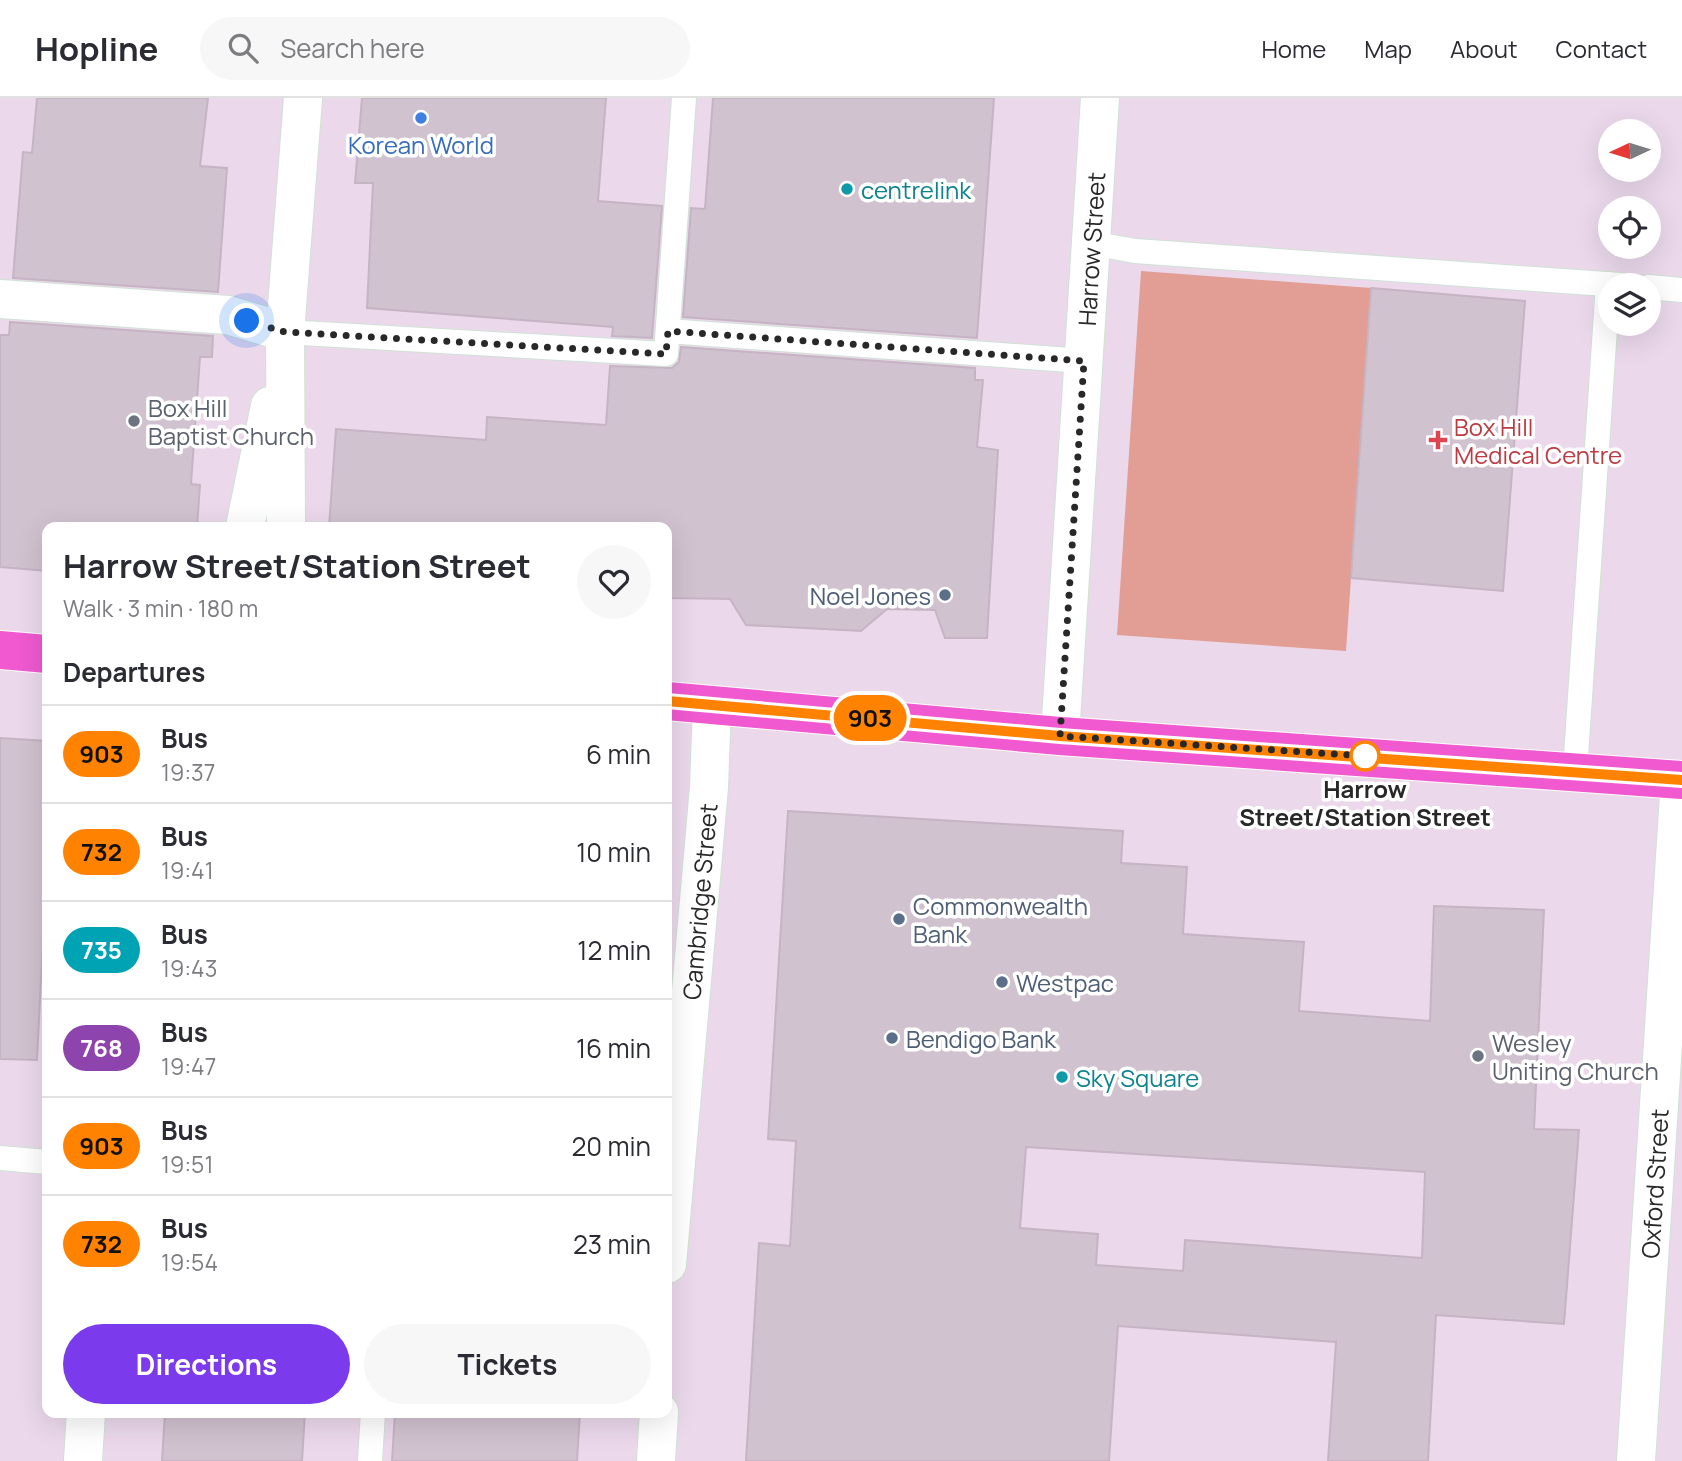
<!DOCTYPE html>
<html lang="en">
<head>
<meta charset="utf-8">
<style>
	body { margin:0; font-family:Manrope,sans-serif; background:#f7f7f7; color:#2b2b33; height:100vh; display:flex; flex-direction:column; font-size:26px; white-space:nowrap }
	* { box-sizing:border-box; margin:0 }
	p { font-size:23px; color:#7c7c81 }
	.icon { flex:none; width:38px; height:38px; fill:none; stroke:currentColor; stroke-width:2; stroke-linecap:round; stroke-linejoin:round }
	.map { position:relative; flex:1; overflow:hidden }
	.panel { position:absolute; left:42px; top:424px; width:630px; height:896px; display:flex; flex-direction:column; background:#fff; border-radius:14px; box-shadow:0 7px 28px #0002 }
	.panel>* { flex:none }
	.badge { padding:0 14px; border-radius:23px; font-size:24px; line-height:46px }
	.needle { width:46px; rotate:266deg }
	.fabs { position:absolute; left:1598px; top:21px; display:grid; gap:14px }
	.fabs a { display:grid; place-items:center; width:63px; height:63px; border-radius:50%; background:#fff; box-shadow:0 7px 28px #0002; font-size:35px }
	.you { position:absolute; width:35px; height:35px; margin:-18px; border:5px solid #fff; border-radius:50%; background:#1a73e8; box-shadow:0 0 0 10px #1a73e833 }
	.map>.badge { position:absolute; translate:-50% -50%; box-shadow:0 0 0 4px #fff }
	h2 { padding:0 21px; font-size:26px; line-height:63px }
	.round { display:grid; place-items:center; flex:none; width:74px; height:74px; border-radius:37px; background:#f7f7f7 }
	.head { display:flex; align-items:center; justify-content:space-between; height:119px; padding:0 21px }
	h1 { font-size:33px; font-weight:700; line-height:52px }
	.action { display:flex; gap:14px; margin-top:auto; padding:14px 21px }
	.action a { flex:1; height:80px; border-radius:42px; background:#7c3aed; color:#fff; font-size:28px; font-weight:700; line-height:80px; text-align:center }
	.action a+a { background:#f7f7f7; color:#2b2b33 }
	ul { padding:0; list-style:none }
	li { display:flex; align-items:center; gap:21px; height:98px; padding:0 21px; border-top:2px solid #e1e1e2 }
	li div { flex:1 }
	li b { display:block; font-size:26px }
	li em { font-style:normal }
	li .badge { min-width:77px; font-weight:700; text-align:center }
	header { display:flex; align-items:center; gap:42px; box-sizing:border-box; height:98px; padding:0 35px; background:#fff; border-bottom:2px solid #e1e1e2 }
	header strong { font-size:33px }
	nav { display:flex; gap:38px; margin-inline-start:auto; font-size:24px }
	.search { width:490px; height:63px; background:#f7f7f7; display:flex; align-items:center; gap:18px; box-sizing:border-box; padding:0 24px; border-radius:38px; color:#7c7c81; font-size:26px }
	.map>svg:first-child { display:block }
	.green { fill:#e29e95 }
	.building { fill:#d0c2cf; stroke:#c6b3c4; stroke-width:2; fill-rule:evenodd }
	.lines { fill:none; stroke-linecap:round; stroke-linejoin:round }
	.service-casing { stroke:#cfe2d4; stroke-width:26 }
	.pedestrian-casing { stroke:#cfe2d4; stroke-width:40 }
	.minor-casing { stroke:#cfe2d4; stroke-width:40 }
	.tertiary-casing { stroke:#cfe2d4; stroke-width:40 }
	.primary-casing { stroke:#fff; stroke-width:40 }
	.service { stroke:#fff; stroke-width:24 }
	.pedestrian { stroke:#fff; stroke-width:38 }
	.minor { stroke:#fff; stroke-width:38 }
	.tertiary { stroke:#fff; stroke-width:38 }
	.primary { stroke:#f059d0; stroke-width:38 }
	.line-casing { stroke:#fff; stroke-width:16 }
	.line { stroke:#ff8200; stroke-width:10 }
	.walk { stroke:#282828; stroke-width:7; stroke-dasharray:0 12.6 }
	.shop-dot { fill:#3f7fe0; stroke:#fff; stroke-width:2.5 }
	.culture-dot { fill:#0f9aa8; stroke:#fff; stroke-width:2.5 }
	.worship-dot { fill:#6b7280; stroke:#fff; stroke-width:2.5 }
	.health-dot { fill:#e0444e; stroke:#fff; stroke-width:2.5 }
	.service-dot { fill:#5c6f8a; stroke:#fff; stroke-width:2.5 }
	.stop-dot { fill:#fff; stroke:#ff8200; stroke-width:3.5 }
	.labels { text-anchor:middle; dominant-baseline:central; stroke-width:7; stroke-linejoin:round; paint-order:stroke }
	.shop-label { font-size:24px; fill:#366cbe; stroke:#fff }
	.culture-label { font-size:24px; fill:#0d838f; stroke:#fff; text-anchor:start }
	.street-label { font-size:24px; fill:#282828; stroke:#fff }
	.worship-label { font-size:24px; fill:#5b616d; stroke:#fff; text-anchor:start }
	.health-label { font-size:24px; fill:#be3a42; stroke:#fff; text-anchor:start }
	.service-label { font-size:24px; fill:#4e5e75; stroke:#fff; text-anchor:start }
	.stop-label { font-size:24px; font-weight:bold; fill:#282828; stroke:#fff }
</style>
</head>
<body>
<header>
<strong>Hopline</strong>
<div class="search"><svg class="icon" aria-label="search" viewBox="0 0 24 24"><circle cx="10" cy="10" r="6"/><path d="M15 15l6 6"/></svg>Search here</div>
<nav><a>Home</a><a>Map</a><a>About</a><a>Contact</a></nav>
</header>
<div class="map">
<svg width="1682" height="1363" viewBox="0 0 1682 1363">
	<rect width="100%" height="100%" fill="#ebd9eb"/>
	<polygon class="green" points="1141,173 1371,190 1346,553 1117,537"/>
	<g class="building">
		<polygon points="37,0 208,0 200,68 227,70 218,194 13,180 23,54 32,55"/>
		<polygon points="362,0 606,0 598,103 662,108 652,240 612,238 613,229 367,210 373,85 355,85"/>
		<polygon points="713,0 994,0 977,240 683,219 691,110 705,111"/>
		<polygon points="1371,190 1525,203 1503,493 1351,480"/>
		<polygon points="10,224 213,238 212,259 200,259 191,386 200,387 197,429 47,429 47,473 0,469 0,237 9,237"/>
		<polygon points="681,249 975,270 975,282 983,282 977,349 998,352 987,540 945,540 935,512 887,511 861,533 746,527 730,501 667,500 667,429 329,429 336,331 486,342 487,319 606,327 610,268 672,270 679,264"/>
		<polygon points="0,640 47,643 47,760 37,962 0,961"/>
		<path d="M788 713 1123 733 1121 765 1187 769 1183 836 1304 844 1299 913 1430 923 1434 808 1544 812 1534 1031 1579 1032 1564 1226 1436 1217 1428 1363H1328L1336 1244 1118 1228 1109 1363H746L759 1145 790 1148 796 1043 768 1041ZM1026 1049 1425 1074 1422 1160 1185 1142 1183 1173 1096 1167 1098 1136 1020 1130Z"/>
		<polygon points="165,1314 305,1314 302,1363 162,1363"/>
		<polygon points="395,1314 580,1314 577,1363 392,1363"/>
	</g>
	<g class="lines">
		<g class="service-casing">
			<g id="service">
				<polyline points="1091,145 1135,153 1620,187"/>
				<polyline points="1648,189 1682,192"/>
				<polyline points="668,233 1084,263"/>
				<polyline points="285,234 666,256 684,0"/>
				<polyline points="1575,673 1608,186"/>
				<polyline points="0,1060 47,1064"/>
				<polyline points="370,1363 373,1314"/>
			</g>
		</g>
		<g class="pedestrian-casing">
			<polyline id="pedestrian" points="0,201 228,217 285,234"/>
		</g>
		<g class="minor-casing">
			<g id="minor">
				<polyline points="245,429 270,308"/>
				<polyline points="286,429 285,234 303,0"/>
				<path id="s1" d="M1060 638 1100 0"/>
				<path id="s2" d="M1636 1363 1680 682"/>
			</g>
		</g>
		<g class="tertiary-casing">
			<g id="tertiary">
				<path id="s3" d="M667 1166 709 689 712 607"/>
				<polyline points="83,1363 86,1314"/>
				<polyline points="656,1363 659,1314"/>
			</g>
		</g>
		<g class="primary-casing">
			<g id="primary">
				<polyline points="0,552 47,556"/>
				<polyline points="667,603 1060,638 1682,682"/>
			</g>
		</g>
		<use href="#service" class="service"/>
		<use href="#pedestrian" class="pedestrian"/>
		<use href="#minor" class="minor"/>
		<use href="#tertiary" class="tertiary"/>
		<use href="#primary" class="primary"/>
	</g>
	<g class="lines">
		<g class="line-casing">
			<polyline id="line" points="667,603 1060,638 1682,682"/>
		</g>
		<use href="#line" class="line"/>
		<polyline class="walk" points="247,223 285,234 666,256 668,233 1084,263 1060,638 1365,658"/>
	</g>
	<circle class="shop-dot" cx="421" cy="20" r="7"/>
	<g class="culture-dot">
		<circle cx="847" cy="91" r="7"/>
		<circle cx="1062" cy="979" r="7"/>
	</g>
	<g class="worship-dot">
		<circle cx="134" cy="323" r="7"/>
		<circle cx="1478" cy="958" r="7"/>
	</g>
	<path class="health-dot" d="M1434.5 331.5h7v7h7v7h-7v7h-7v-7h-7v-7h7z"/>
	<g class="service-dot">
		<circle cx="945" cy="497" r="7"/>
		<circle cx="899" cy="821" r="7"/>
		<circle cx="1002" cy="884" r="7"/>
		<circle cx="892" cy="940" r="7"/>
	</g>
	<circle class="stop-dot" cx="1365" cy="658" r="14"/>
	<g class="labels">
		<g class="shop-label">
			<text x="421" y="46">Korean World</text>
		</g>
		<g class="culture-label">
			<text x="861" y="91">centrelink</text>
			<text x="1076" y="979">Sky Square</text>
		</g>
		<g class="street-label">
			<text stroke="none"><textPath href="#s1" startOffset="488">Harrow Street</textPath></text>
			<text stroke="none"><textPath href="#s3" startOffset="364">Cambridge Street</textPath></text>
			<text stroke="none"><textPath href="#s2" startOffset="278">Oxford Street</textPath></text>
		</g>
		<g class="worship-label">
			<text x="148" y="309">Box Hill<tspan x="148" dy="28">Baptist Church</tspan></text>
			<text x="1492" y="944">Wesley<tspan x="1492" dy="28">Uniting Church</tspan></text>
		</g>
		<g class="health-label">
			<text x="1454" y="328">Box Hill<tspan x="1454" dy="28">Medical Centre</tspan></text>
		</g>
		<g class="service-label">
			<text x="931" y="497" text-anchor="end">Noel Jones</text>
			<text x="913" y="807">Commonwealth<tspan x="913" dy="28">Bank</tspan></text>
			<text x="1016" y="884">Westpac</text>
			<text x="906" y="940">Bendigo Bank</text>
		</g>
		<g class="stop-label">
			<text x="1365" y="690">Harrow<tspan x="1365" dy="28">Street/Station Street</tspan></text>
		</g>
	</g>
</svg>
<div class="fabs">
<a><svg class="needle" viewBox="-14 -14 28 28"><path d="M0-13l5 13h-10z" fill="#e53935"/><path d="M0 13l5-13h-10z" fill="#7c7c81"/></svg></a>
<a><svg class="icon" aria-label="locate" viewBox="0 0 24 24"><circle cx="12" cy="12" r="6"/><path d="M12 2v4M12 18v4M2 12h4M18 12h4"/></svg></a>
<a><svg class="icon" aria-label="layers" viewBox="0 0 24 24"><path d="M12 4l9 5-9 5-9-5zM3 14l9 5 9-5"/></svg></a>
</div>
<div class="you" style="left:247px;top:223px"></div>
<b class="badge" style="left:870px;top:620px;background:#ff8200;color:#111">903</b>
<section class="panel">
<div class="head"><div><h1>Harrow Street/Station Street</h1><p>Walk · 3 min · 180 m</p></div><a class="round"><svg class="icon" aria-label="heart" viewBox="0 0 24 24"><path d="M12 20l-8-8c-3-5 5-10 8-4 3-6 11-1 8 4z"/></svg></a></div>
<h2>Departures</h2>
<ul>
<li><span class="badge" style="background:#ff8200;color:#111">903</span><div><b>Bus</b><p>19:37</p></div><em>6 min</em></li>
<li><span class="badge" style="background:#ff8200;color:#111">732</span><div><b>Bus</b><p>19:41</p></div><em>10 min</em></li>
<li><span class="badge" style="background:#00a3b4;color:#fff">735</span><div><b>Bus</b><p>19:43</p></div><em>12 min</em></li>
<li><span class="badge" style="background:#8e44ad;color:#fff">768</span><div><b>Bus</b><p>19:47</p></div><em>16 min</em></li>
<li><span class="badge" style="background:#ff8200;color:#111">903</span><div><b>Bus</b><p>19:51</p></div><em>20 min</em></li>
<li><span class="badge" style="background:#ff8200;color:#111">732</span><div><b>Bus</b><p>19:54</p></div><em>23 min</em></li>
</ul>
<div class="action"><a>Directions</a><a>Tickets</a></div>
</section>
</div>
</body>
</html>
